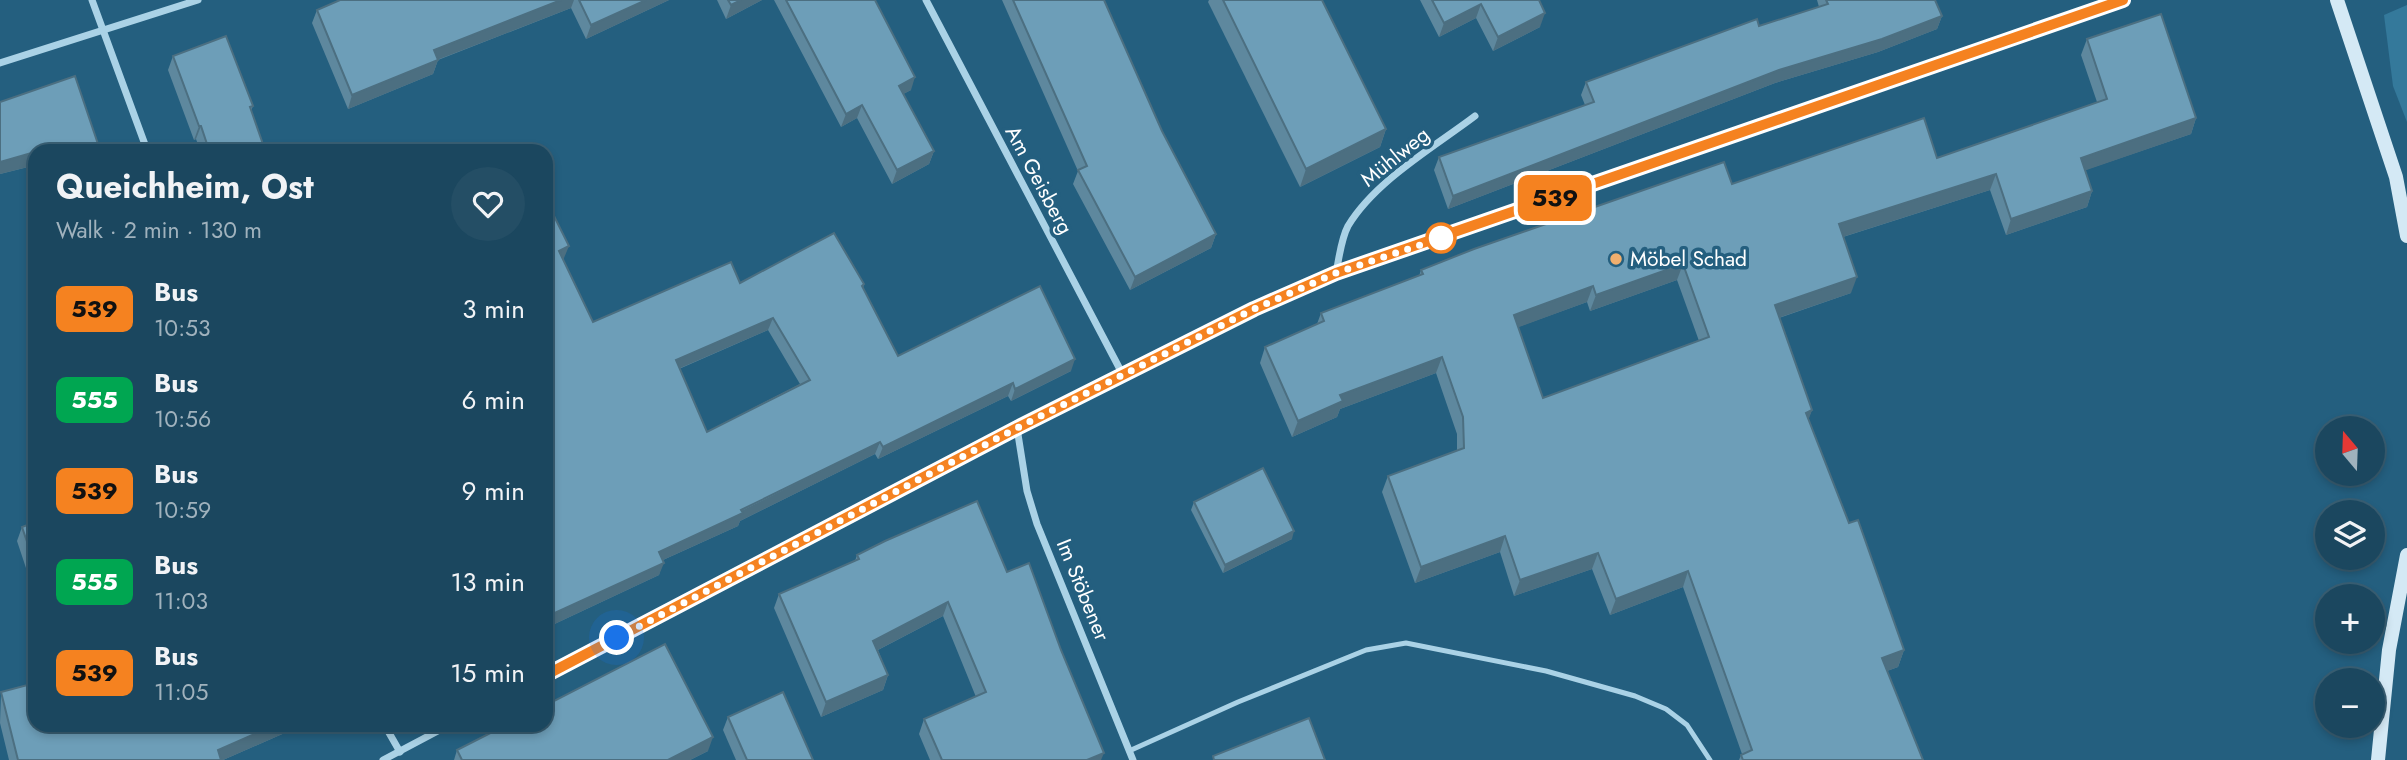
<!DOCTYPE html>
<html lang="en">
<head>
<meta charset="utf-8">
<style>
	body { margin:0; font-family:Jost,sans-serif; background:#244e65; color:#f1f3f6; height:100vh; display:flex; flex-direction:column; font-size:26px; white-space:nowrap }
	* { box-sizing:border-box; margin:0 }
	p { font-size:23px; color:#a0b2bd }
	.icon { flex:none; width:38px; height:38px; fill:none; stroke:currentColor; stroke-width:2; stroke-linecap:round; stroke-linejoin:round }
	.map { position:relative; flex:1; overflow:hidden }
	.sheet { position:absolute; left:28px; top:144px; width:525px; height:588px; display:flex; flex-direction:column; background:#1b475f; border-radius:21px; box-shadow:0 4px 10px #0003,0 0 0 2px #395f74 }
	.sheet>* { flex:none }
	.badge { padding:0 14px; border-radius:10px; font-size:24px; line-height:46px }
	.needle { width:46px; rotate:341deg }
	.buttons { position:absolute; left:2315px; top:416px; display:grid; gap:14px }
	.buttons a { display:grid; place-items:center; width:70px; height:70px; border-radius:50%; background:#1b475f; box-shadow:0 4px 10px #0003,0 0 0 2px #395f74; font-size:35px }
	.you { position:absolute; width:35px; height:35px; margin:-18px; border:5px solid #fff; border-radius:50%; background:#1a73e8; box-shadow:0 0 0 10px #1a73e833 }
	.map>.badge { position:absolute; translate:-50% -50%; box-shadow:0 0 0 4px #fff }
	.round { display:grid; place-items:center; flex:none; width:74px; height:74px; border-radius:37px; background:#244e65 }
	.summary { display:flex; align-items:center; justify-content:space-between; height:119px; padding:0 28px }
	h1 { font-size:33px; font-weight:700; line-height:52px }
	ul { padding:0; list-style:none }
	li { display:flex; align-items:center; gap:21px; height:91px; padding:0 28px }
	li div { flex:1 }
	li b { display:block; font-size:26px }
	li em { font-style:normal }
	li .badge { min-width:77px; font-weight:700; text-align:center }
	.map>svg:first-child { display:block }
	.green { fill:#34799b }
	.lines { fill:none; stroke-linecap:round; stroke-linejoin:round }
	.lane { stroke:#aad2e6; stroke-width:5 }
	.street { stroke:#aad2e6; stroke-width:7 }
	.secondary { stroke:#d4e9f5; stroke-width:14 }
	.wall { fill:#5e889e; fill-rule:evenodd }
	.shaded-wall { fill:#4c6f81 }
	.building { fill:#6d9eb8; stroke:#4c6f81; stroke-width:2; fill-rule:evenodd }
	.line-casing { stroke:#fff; stroke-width:16 }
	.line { stroke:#f58220; stroke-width:10 }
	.walk { stroke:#fff; stroke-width:7; stroke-dasharray:0 12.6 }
	.stop-dot { fill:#fff; stroke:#f58220; stroke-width:3.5 }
	.poi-dot { fill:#f0af6e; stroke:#245f7f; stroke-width:2.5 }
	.labels { text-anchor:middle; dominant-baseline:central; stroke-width:7; stroke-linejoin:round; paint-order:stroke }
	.street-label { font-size:21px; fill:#fff; stroke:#245f7f }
	.poi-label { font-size:21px; fill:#fff; stroke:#245f7f; text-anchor:start }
</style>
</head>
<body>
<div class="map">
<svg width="2407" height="760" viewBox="0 0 2407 760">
	<rect width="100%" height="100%" fill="#245f7f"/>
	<polygon class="green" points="2407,5 2407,122 2393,86 2384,15"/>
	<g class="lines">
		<polyline class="lane" points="1129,751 1238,702 1366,650 1406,643 1546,671 1635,696 1666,709 1687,725 1710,760"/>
		<g class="street">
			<polyline points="92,0 147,150"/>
			<polyline points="926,0 1123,375"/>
			<polyline points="0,63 198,0"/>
			<path d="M1336 273C1339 259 1341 239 1348 226 1375 181 1434 147 1475 116"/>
			<polyline points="1017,428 1027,491 1037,524 1133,760"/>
			<polyline points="546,675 1017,428 1254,309 1336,273 2123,0"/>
			<polyline points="384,724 400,752"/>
			<polyline points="383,760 451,724"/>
		</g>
		<g class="secondary">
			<polyline points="2337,0 2396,177 2407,236"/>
			<polyline points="2378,760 2389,650 2407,555"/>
		</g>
	</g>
	<g class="wall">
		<polygon points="340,0 669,0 586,39 571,8 438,60 433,74 348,109 312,23 317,10"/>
		<polygon points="717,0 762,0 726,19"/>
		<polygon points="774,0 875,0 911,90 903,94 934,151 929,164 892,184 857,118 841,127"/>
		<polygon points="1002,0 1104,0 1162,131 1216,234 1211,248 1130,290 1073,184 1078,171"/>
		<polygon points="1209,0 1322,0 1386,129 1380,147 1300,187 1208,2"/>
		<polygon points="1420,0 1539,0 1540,27 1493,51 1476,18 1439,37"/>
		<polygon points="1817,0 1935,0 1942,16 1937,29 1878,52 1775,83 1448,209 1434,170 1439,157 1585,105 1581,95 1586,82 1819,7"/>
		<path d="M2087 39 2196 118 2191 134 2085 170 2092 191 2087 207 2006 235 1990 190 1843 237 1851 293 1779 318 1812 410 1808 419 1849 523 1904 650 1898 667 1887 671 1923 760H1739L1741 755 1742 754 1683 587 1610 615 1592 569 1514 596 1500 552 1415 583 1382 492 1388 476 1457 451V434L1436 373 1340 409 1337 417 1292 437 1260 363 1265 347 1317 324 1321 313 1419 276 1421 270 1732 184 1937 158 2097 102 2081 55ZM1677 280 1699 341 1543 398 1518 327 1587 302 1590 311Z"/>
		<polygon points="173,56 253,106 251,111 265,150 200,150 196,139 194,140 168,70"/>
		<polygon points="0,102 35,150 35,176 32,166 0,174"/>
		<path d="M546 200 564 258 563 259 593 322 740 283 864 284 863 288 898 356 1071 371 1011 401 1008 396 878 459 875 454 740 521 738 526 663 560 659 575 546 628ZM768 330 800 384 707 432 679 369Z"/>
		<polygon points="1194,502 1292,539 1223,573 1191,510"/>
		<polygon points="35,522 35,595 17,541 22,527"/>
		<polygon points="857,555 1007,572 1101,760 930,760 919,734 924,719 976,697 943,616 878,650 888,675 883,690 821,717 774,608 779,594 855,561"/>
		<polygon points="1,692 35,724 305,724 223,760 9,760 0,723"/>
		<polygon points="728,717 813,760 736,760 723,730"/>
		<polygon points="457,750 708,751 690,760 454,760"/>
	</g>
	<g class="shaded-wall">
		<polygon points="561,0 574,0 571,8 429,63 434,50"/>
		<polygon points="646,0 669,0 586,39 591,25"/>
		<polygon points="741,0 762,0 726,19 731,5"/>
		<polygon points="1481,4 1476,18 1439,37 1444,23"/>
		<polygon points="1545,13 1540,27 1493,51 1498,37"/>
		<polygon points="1942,16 1937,29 1878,52 1775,83 1448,209 1453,196 1779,70"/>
		<polygon points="438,60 433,74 348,109 352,95"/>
		<polygon points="915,77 911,90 894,99 899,86"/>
		<polygon points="862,105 857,118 841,127 846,114"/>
		<polygon points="2196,118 2191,134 2075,174 2081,158"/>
		<polygon points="199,126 201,126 196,139 194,140"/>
		<polygon points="1386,129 1380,147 1300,187 1306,169"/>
		<polygon points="934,151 929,164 892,184 897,170"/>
		<polygon points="35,152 35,156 32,166 0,174 0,162"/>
		<polygon points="1996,174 1990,190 1833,240 1839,224"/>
		<polygon points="2092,191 2087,207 2006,235 2011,219"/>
		<polygon points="1216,234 1211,248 1130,290 1135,277"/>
		<polygon points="569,246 564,258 554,263 559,251"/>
		<polygon points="1683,264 1677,280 1590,311 1596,295"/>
		<polygon points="1857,277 1851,293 1769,321 1775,305"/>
		<polygon points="1593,286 1587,302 1508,331 1514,315"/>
		<polygon points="773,318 768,330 671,372 676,360"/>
		<polygon points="1442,357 1436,373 1340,409 1337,417 1292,437 1298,421 1340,395"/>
		<polygon points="1075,359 1071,371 1011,401 1015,389"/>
		<polygon points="1013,383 1008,396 878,459 883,447"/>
		<polygon points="1812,410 1806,427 1806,413"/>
		<polygon points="880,442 875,454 740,521 738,526 654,564 659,552"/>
		<polygon points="1294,531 1292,539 1223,573 1225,565"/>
		<polygon points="1505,536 1500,552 1415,583 1421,567"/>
		<polygon points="1598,553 1592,569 1514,596 1520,580"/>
		<polygon points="664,563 659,575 546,628 546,617"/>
		<polygon points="1688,571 1683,587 1610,615 1616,599"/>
		<polygon points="948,602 943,616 868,655 873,641"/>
		<polygon points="1904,650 1898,667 1876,675 1882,658"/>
		<polygon points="888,675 883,690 821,717 826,702"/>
		<polygon points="277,724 305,724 223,760 214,760 218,750"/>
		<polygon points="713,737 708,751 690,760 668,760"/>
		<polygon points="1104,753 1101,760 1087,760"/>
	</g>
	<g class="building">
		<polygon points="340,0 561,0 434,50 438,60 352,95 317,10"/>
		<polygon points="579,0 646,0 591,25"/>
		<polygon points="728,0 741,0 731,5"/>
		<polygon points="786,0 875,0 915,77 899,86 934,151 897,170 862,105 846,114"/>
		<polygon points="1013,0 1104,0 1162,131 1216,234 1135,277 1078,170 1087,166"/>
		<polygon points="1223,0 1322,0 1386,129 1306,169"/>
		<polygon points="1432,0 1539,0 1545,13 1498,37 1481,4 1444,23"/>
		<polygon points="1826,0 1935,0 1942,16 1882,39 1779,70 1453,196 1439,157 1594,102 1586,82 1757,19 1759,26 1828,4"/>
		<path d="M2161 14 2196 118 2081 158 2092 191 2011 219 1996 174 1839 224 1857 277 1775 305 1812 410 1806 413 1849 523 1858 520 1904 650 1882 658 1923 760H1743L1741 755 1752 750 1688 571 1616 599 1598 553 1520 580 1505 536 1421 567 1388 476 1464 448 1463 417 1442 357 1340 395 1343 401 1298 421 1265 347 1324 321 1321 313 1423 274 1421 270 1474 249 1724 162 1732 184 1924 118 1937 158 2107 99 2087 39ZM1683 264 1709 337 1543 398 1514 315 1593 286 1596 295Z"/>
		<polygon points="226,36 253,106 250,107 265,150 209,150 201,126 199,126 173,56"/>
		<polygon points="75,76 100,150 35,150 35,152 0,162 0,102"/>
		<path d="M546 200 569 246 559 251 593 322 731 262 740 283 834 233 864 284 862 286 898 356 1040 286 1075 359 1015 389 1013 383 883 447 880 442 741 510 743 513 659 552 664 563 546 617ZM773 318 810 380 707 432 676 360Z"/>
		<polygon points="1263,468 1294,531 1225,565 1194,502"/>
		<polygon points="977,501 1007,572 1029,563 1061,650 1104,753 1087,760 942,760 924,719 986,692 948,602 873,641 888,675 826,702 779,594 859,559 857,555 885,541"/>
		<polygon points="35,522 35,565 22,527"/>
		<polygon points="665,644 713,737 668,760 462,760 457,750 508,724 546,724 546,705"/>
		<polygon points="35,683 35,724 277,724 218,750 221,760 18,760 1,692"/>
		<polygon points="783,692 813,760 747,760 728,717"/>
		<polygon points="1309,718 1325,760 1214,760 1213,756"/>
	</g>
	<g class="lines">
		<g class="line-casing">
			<polyline id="line" points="546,675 1017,428 1254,309 1336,273 2123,0"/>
		</g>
		<use href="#line" class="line"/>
		<polyline class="walk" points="617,638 1017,428 1254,309 1336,273 1441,238"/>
	</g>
	<circle class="stop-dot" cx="1441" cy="238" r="14"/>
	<circle class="poi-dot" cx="1616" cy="259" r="7"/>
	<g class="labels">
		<g class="street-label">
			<text transform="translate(1395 157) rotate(-39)">Mühlweg</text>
			<text transform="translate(1039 180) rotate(62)">Am Geisberg</text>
			<text transform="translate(1083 590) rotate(68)">Im Stöbener</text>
		</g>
		<g class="poi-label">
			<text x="1630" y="259">Möbel Schad</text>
		</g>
	</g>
</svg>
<div class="buttons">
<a><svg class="needle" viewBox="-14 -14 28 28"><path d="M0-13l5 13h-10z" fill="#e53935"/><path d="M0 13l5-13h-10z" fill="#a0b2bd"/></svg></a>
<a><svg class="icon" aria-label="layers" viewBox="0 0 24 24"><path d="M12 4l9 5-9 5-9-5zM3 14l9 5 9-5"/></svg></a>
<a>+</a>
<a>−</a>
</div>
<div class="you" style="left:617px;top:638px"></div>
<b class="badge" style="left:1555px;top:198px;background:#f58220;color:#111">539</b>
<section class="sheet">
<div class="summary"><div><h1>Queichheim, Ost</h1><p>Walk · 2 min · 130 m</p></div><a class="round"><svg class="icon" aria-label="heart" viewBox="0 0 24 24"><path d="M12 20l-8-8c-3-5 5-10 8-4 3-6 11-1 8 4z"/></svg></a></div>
<ul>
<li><span class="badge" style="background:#f58220;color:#111">539</span><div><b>Bus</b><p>10:53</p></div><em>3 min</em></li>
<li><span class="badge" style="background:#00a651;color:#fff">555</span><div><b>Bus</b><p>10:56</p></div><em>6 min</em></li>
<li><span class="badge" style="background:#f58220;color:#111">539</span><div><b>Bus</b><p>10:59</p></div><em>9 min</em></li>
<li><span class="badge" style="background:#00a651;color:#fff">555</span><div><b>Bus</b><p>11:03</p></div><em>13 min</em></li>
<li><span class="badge" style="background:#f58220;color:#111">539</span><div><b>Bus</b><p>11:05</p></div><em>15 min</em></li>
</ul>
</section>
</div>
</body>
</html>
